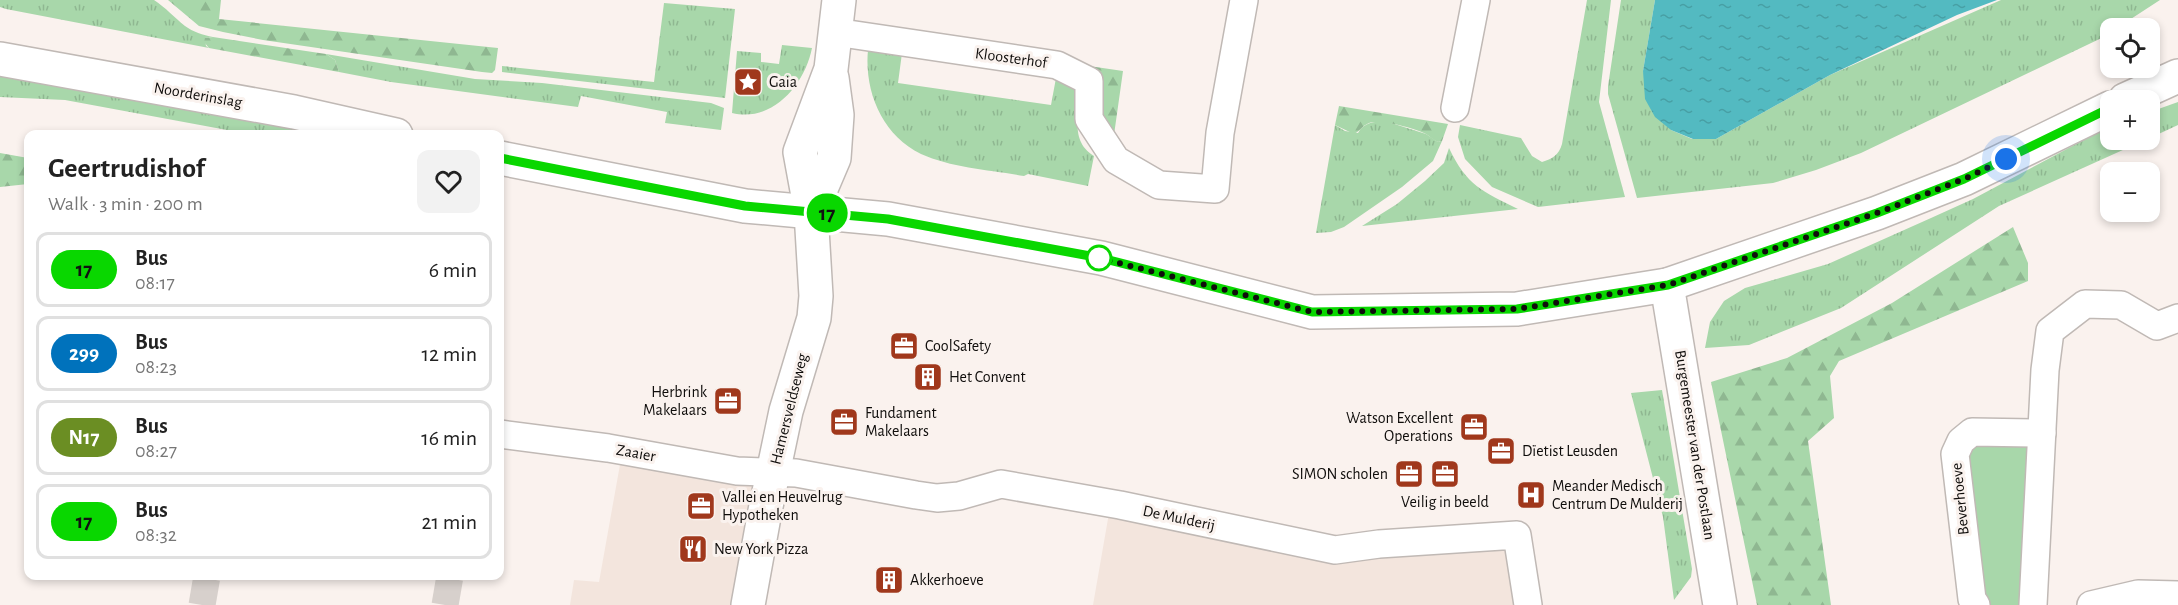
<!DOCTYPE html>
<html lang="en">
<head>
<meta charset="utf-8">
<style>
	body { margin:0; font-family:"Alegreya Sans",sans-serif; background:#f2f2f2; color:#222; height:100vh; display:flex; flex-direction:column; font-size:22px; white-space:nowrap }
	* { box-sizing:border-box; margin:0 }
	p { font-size:20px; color:#767676 }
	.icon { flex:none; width:33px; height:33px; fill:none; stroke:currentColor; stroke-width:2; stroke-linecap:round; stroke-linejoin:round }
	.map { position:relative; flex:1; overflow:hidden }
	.panel { position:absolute; left:24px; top:130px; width:480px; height:450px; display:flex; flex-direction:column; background:#fff; border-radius:12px; box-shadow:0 3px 9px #0003 }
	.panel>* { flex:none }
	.badge { padding:0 12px; border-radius:20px; font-size:21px; line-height:39px }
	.tools { position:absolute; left:2100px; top:18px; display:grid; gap:12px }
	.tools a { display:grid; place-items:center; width:60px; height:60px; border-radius:12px; background:#fff; box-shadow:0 3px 9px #0003; font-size:30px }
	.you { position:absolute; width:30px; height:30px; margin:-15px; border:4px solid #fff; border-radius:50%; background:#1a73e8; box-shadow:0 0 0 9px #1a73e833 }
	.map>.badge { position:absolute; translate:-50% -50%; box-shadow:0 0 0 3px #fff }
	.round { display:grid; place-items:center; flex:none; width:63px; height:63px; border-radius:12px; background:#f2f2f2 }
	.headline { display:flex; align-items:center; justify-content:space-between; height:102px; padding:0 24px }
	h1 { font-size:28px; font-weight:700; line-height:45px }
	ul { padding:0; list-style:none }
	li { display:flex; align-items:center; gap:18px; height:75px; margin:0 12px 9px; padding:0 12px; border:3px solid #e0e0e0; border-radius:12px }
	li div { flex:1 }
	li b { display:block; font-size:22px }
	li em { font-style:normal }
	li .badge { min-width:66px; font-weight:700; text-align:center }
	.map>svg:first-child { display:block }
	.built { fill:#f3e5dd }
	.grass { fill:url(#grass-tufts) }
	.forest { fill:url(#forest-firs) }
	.green { fill:#a8d7aa }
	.water { fill:url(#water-ripples) }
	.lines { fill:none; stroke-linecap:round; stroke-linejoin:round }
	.minor-tunnel { stroke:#d7d0cc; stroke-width:27; stroke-dasharray:27 14; stroke-linecap:butt }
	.minor-casing { stroke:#c0b9b5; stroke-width:30 }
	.tertiary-casing { stroke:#c0b9b5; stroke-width:36 }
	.secondary-casing { stroke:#c0b9b5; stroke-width:36 }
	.minor { stroke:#fff; stroke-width:27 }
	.tertiary { stroke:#fff; stroke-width:33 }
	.secondary { stroke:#fff; stroke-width:33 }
	.line-casing { stroke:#fff; stroke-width:14 }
	.line { stroke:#09d700; stroke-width:9 }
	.walk { stroke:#0f0d0b; stroke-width:6; stroke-dasharray:0 10.8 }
	.stop-dot { fill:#fff; stroke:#09d700; stroke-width:3 }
	.labels { text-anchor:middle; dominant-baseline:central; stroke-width:6; stroke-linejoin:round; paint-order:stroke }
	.street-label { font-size:16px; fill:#0f0d0b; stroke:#faf2ee }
	.poi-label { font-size:16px; fill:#0f0d0b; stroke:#faf2ee; text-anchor:start }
</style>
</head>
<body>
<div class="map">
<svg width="2178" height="605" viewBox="0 0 2178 605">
	<defs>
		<pattern id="grass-tufts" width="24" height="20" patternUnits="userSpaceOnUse" patternTransform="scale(1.5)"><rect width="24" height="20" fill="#a8d7aa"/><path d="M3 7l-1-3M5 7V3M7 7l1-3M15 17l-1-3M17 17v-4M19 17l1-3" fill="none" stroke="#8fb791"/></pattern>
		<pattern id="forest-firs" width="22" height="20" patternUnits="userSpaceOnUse" patternTransform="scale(1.5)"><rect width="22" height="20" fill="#a8d7aa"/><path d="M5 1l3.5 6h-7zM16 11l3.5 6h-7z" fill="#8fb791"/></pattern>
		<pattern id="water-ripples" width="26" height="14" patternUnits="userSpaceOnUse" patternTransform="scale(1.5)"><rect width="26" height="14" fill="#53bac1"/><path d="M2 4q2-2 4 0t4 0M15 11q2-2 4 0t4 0" fill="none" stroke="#479fa4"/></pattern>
	</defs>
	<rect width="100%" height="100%" fill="#faf2ee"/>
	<g class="built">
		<polygon points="621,459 787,487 766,605 570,605 574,580 599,582"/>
		<polygon points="1109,513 1336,560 1509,543 1521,605 1093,605"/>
	</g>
	<g class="grass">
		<path d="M0 0H154C166 8 174 17 185 26 193 32 203 35 213 37L205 38 206 46 209 48 6 9 0 7Z"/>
		<path d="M1587 0H1611L1599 102 1625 197 1538 207 1492 187 1465 159 1458 137 1460 125 1521 138 1532 156 1542 162C1552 159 1559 155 1562 144Z"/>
		<polygon points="1621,0 1655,0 1643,71 1671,130 1692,139 1716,139 1830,75 2001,0 2160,0 2117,28 2110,28 2110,34 1861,153 1816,170 1773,183 1637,198 1608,94 1608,86"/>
		<polygon points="664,3 735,9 725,98 502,72 502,66 654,82"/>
		<path d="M782 45 812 48C805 84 773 123 732 113L737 51 761 53V62L779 64Z"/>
		<path d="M868 50 902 53 898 83 1051 105 1056 78C1061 80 1069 83 1073 87 1087 103 1064 138 1094 156L1088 186 1028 174 1024 176C991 170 952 168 921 154 882 135 864 91 868 50Z"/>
		<polygon points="326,54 475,79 542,83 711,103 724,108 721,130 665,123 667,112 581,96 578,107 391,82 339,72 335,60"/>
		<polygon points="0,74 295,128 294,135 254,135 65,100 0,97"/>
		<polygon points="2178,102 2178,125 2150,138 2150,112"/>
		<path d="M1385 121 1426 134 1438 142 1442 141 1433 161 1402 187 1344 227 1331 232 1316 233 1335 125 1345 131 1358 133C1364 122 1374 122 1385 121Z"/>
		<polygon points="2110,126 2110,140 2145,140 1999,206 1841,308 1749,345 1705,348 1710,322 1724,301 1745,288 1828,264 1931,218 1973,199"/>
		<path d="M1449 148C1467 186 1482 191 1518 209L1362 226 1397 204 1425 181 1444 163Z"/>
		<polygon points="1662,390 1692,569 1691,577 1674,600 1663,517 1631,393"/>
	</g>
	<g class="forest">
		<polygon points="168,0 221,0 219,19 498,48 495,70 492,73 482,72 263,40 223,32 199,26"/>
		<polygon points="213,37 326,54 335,60 339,72 209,48 204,42 205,38"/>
		<polygon points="1089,66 1123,71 1113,142 1102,120 1103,101 1101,89 1089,69"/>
		<path d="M1339 106 1448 124 1442 141 1438 142C1433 140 1431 137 1426 134 1414 128 1381 119 1369 123 1362 126 1360 131 1354 134L1335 125Z"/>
		<polygon points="0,153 28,158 28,184 0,187"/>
		<polygon points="2013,227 2028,263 2028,281 1839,361 1830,376 1834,418 1808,441 1831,605 1757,605 1711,382 1787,358 1892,303"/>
	</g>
	<polygon class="green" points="2042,433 2033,605 1976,605 1961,441"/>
	<polygon class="water" points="1655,0 1997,0 1957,15 1830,75 1716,139 1693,139 1671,130 1655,117 1645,99 1643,71"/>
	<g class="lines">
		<g class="minor-tunnel">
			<polyline points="202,605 207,576"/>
			<polyline points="445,605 450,576"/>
		</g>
		<g class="minor-casing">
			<g id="minor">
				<polyline points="835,32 1057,65 1089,81 1089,119 1116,160 1159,185 1215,189 1220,133 1244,0"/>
				<polyline points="1455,108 1476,0"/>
				<polyline points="500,434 608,448 737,471 796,473 916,495 937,498 959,496 1001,484 1120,505 1335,550 1379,544 1517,535 1528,605"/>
				<polyline points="1976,605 1972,599 1955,454 1961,441 1972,432 2042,433"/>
				<polyline points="2033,605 2045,370 2050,331 2085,304 2121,305 2157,326 2178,318"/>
				<polyline points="2091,605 2138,594 2178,595"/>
			</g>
		</g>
		<g class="tertiary-casing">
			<g id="tertiary">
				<polyline points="811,212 834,158 837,115 832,78"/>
				<polyline points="1667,285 1720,605"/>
				<polyline points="748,605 765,511 786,411 814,318 816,296 811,212 800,152 831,69 839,0"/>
			</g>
		</g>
		<g class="secondary-casing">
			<g id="secondary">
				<polyline points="0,59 294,112 396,135"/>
				<polyline points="2125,100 2178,76"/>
				<polyline points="500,158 745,206 888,219 1101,258 1312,312 1517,309 1667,285 1877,213 1964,179 2110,108"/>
			</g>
		</g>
		<use href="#minor" class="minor"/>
		<use href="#tertiary" class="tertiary"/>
		<use href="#secondary" class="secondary"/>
	</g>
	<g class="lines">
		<g class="line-casing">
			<polyline id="line" points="500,158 745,206 888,219 1101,258 1312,312 1517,309 1668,285 1877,213 1964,179 2110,108"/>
		</g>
		<use href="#line" class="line"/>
		<polyline class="walk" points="1099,258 1312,312 1517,309 1668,285 1877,213 1964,179 2006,159"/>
	</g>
	<defs>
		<g id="sight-square" transform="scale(1.5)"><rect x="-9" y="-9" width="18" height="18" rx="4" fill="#a0381c" stroke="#faf2ee"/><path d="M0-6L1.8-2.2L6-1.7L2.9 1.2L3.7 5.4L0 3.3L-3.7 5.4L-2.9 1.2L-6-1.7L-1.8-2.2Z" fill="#fff"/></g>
		<g id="office-square" transform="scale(1.5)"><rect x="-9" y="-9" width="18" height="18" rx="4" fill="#a0381c" stroke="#faf2ee"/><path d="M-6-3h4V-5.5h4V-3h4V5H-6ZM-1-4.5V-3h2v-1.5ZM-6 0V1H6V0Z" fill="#fff"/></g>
		<g id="building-square" transform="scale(1.5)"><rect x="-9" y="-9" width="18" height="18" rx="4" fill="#a0381c" stroke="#faf2ee"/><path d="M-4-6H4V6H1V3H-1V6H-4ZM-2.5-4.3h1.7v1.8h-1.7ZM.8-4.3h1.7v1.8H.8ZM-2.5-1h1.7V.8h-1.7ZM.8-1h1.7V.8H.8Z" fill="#fff"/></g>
		<g id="hospital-square" transform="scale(1.5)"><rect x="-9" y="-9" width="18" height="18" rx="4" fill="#a0381c" stroke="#faf2ee"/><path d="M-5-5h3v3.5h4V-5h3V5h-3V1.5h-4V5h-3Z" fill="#fff"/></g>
		<g id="restaurant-square" transform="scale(1.5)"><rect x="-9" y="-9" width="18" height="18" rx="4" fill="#a0381c" stroke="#faf2ee"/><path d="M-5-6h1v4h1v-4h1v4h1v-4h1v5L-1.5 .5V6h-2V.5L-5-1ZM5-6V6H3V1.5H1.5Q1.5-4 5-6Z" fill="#fff"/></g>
	</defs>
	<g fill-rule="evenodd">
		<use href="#sight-square" x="748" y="82"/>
		<use href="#office-square" x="904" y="346"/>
		<use href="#building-square" x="928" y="377"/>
		<use href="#office-square" x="728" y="401"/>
		<use href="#office-square" x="844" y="422"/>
		<use href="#office-square" x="1474" y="427"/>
		<use href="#office-square" x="1501" y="451"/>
		<use href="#office-square" x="1409" y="474"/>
		<use href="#office-square" x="1445" y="474"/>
		<use href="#hospital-square" x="1531" y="495"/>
		<use href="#office-square" x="701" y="506"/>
		<use href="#restaurant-square" x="693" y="549"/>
		<use href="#building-square" x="889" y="580"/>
	</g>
	<circle class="stop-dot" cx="1099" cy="258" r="12"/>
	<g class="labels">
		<g class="street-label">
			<text transform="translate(1011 58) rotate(8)">Kloosterhof</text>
			<text transform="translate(198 95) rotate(10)">Noorderinslag</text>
			<text transform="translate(789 409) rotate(-76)">Hamersveldseweg</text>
			<text transform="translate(1695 445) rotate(81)">Burgemeester van der Postlaan</text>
			<text transform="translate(636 453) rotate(10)">Zaaier</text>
			<text transform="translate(1960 499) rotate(-96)">Beverhoeve</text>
			<text transform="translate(1179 518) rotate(12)">De Mulderij</text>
		</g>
		<g class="poi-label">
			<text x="769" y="82">Gaia</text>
			<text x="925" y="346">CoolSafety</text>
			<text x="949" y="377">Het Convent</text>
			<text x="707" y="392" text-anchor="end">Herbrink<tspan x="707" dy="18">Makelaars</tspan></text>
			<text x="865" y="413">Fundament<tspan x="865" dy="18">Makelaars</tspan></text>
			<text x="1453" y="418" text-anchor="end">Watson Excellent<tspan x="1453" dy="18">Operations</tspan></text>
			<text x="1522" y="451">Dïetist Leusden</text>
			<text x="1388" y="474" text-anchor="end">SIMON scholen</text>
			<text x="1552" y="486">Meander Medisch<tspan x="1552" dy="18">Centrum De Mulderij</tspan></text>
			<text x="722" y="497">Vallei en Heuvelrug<tspan x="722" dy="18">Hypotheken</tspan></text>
			<text x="1445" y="502" text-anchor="middle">Veilig in beeld</text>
			<text x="714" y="549">New York Pizza</text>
			<text x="910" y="580">Akkerhoeve</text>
		</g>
	</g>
</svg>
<div class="tools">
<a><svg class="icon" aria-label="locate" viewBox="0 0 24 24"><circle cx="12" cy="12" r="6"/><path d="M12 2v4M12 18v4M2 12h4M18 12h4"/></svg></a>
<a>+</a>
<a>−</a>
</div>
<div class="you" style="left:2006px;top:159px"></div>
<b class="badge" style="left:827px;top:213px;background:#09d700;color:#111">17</b>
<section class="panel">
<div class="headline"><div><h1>Geertrudishof</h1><p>Walk · 3 min · 200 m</p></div><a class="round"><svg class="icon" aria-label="heart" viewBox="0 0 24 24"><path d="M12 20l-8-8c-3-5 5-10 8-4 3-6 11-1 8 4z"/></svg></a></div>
<ul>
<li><span class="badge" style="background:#09d700;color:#111">17</span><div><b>Bus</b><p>08:17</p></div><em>6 min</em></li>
<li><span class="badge" style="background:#0072bc;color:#fff">299</span><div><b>Bus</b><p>08:23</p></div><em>12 min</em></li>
<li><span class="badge" style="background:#6b8e23;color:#fff">N17</span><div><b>Bus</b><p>08:27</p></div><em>16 min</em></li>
<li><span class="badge" style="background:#09d700;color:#111">17</span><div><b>Bus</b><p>08:32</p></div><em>21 min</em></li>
</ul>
</section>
</div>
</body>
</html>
